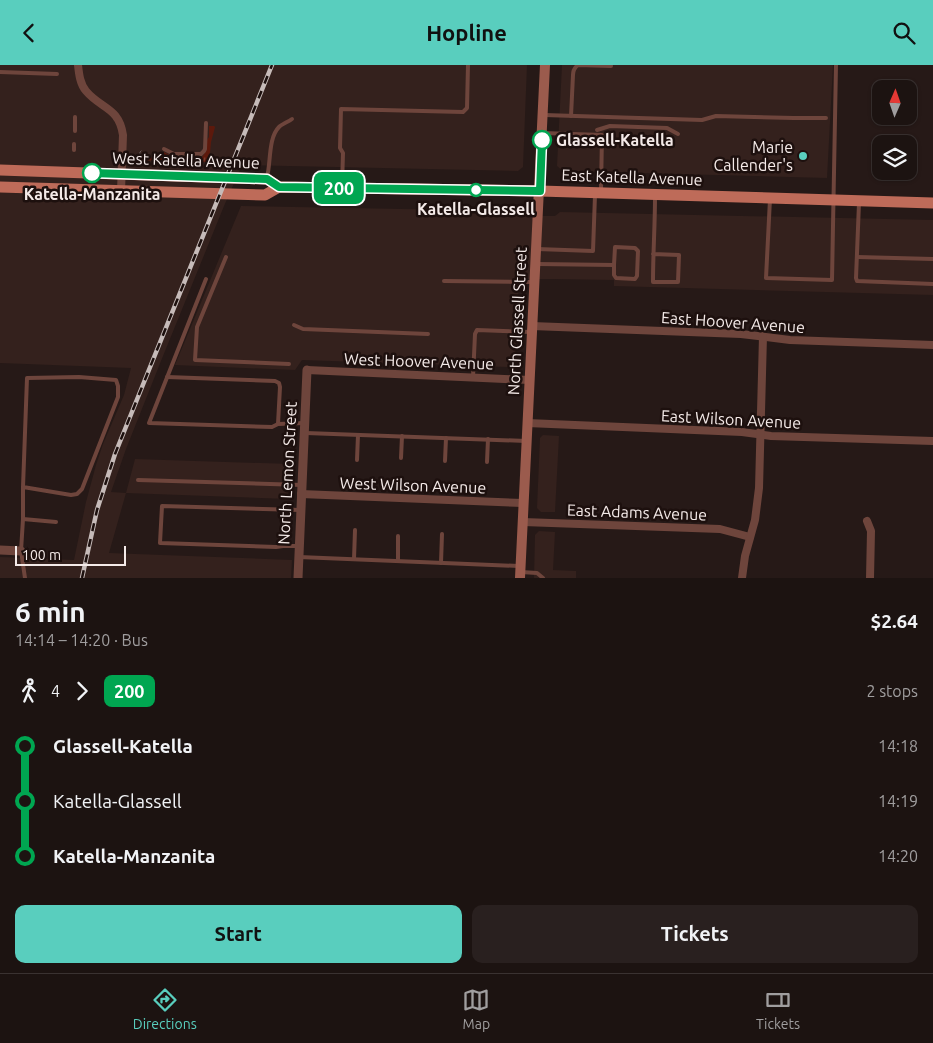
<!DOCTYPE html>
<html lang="en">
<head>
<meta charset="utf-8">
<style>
	body { margin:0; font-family:Ubuntu,sans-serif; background:#29201f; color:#f1f3f6; height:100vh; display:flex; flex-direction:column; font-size:19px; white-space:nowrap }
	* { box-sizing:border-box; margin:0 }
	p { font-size:16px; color:#a09e9f }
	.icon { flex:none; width:28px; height:28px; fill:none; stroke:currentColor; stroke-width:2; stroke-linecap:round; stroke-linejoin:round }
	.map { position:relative; height:513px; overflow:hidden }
	.drawer { display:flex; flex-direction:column; background:#1c1311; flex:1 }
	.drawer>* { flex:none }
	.badge { padding:0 10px; border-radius:8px; font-size:18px; line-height:32px }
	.needle { width:32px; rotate:2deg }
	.tools { position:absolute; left:872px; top:15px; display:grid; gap:10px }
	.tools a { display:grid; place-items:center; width:45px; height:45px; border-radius:10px; background:#1c1311; box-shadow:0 1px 4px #0004,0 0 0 1px #3a3231; font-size:25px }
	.scale { position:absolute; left:15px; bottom:12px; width:111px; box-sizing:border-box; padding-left:5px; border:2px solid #f4eae8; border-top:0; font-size:14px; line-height:18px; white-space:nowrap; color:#f4eae8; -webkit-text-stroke:4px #1d100e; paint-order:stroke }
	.map>.badge { position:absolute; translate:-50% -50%; box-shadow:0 0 0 2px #fff }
	.legs { display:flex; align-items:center; gap:8px; height:55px; padding:0 15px; font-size:16px }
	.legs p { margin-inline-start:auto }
	.overview { display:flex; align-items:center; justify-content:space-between; height:85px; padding:0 15px }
	h1 { font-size:28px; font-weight:700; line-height:38px }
	.button { display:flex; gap:10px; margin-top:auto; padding:10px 15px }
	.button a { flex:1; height:58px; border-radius:10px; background:#59cebe; color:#111; font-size:20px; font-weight:700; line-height:58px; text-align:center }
	.button a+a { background:#29201f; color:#f1f3f6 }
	ul { padding:0 15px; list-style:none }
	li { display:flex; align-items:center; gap:18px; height:55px; font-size:19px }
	li i { display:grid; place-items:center; width:8px; height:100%; margin:0 6px; background:currentColor }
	li i::after { content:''; width:12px; height:12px; margin:-6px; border:4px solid; border-radius:50%; background:#1c1311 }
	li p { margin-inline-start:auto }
	li:first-child i { background:linear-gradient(#0000 50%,currentColor 0) }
	li:last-child i { background:linear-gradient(currentColor 50%,#0000 0) }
	header { display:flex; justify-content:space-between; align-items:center; height:65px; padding:0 15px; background:#59cebe; color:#111; font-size:22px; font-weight:700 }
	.tabs { display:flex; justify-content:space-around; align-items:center; height:70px; border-top:1px solid #3a3231; background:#1c1311; font-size:14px; color:#a09e9f }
	.tabs a { display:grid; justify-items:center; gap:2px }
	.tabs .on { color:#59cebe }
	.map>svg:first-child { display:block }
	.built { fill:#34211d }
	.grass { fill:url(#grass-tufts) }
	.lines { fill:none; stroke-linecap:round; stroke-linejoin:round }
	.path { stroke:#675b59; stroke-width:1; stroke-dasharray:4 4; stroke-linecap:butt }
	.service { stroke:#6e453c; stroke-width:4 }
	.minor { stroke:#6e453c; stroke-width:8 }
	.tertiary { stroke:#6e453c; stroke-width:9 }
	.secondary { stroke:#9b5b4d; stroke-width:10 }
	.primary { stroke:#be6b59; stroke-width:11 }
	.rail-casing { stroke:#c6bbb9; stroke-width:4.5 }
	.rail { stroke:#1d100e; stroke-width:2.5; stroke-dasharray:8; stroke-linecap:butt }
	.line-1-casing { stroke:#fff; stroke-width:11 }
	.line-1 { stroke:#00a651; stroke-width:8 }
	.stop-1-dot { fill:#fff; stroke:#00a651; stroke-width:2.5 }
	.poi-dot { fill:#59cebe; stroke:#1d100e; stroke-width:2 }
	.labels { text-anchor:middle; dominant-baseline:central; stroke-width:5; stroke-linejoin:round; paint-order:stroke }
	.stop-label { font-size:16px; font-weight:bold; fill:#f4eae8; stroke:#1d100e }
	.poi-label { font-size:16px; fill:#f4eae8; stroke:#1d100e; text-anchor:end }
	.street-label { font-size:16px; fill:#f4eae8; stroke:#1d100e }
</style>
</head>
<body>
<header><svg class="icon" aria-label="back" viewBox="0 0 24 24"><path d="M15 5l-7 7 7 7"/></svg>Hopline<svg class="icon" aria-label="search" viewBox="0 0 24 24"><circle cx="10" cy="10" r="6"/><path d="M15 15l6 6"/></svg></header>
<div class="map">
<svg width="933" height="513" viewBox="0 0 933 513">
	<defs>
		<pattern id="grass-tufts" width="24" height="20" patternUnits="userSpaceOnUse" patternTransform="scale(1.25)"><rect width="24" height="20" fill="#5d190c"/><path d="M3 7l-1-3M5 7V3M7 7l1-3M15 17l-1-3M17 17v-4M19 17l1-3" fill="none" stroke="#753b2f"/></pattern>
	</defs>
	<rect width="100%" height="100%" fill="#261917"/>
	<g class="built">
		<polygon points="0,0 527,0 523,102 518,106 242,100 224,141 161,296 126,384 111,427 126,428 135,394 291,399 290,434 126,428 109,488 292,495 291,513 0,513 0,492 74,495 86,437 96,400 103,379 124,330 131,303 0,298"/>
		<polygon points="562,0 833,0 827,113 563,106 557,101"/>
		<polygon points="241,141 515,146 520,151 555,151 560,147 933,155 933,230 614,221 614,215 552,214 519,214 515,297 508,302 302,295 295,305 175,300"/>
		<polygon points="543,370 559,371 555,447 541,447 537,443 540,373"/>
		<polygon points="539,466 555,467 553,505 576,506 576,513 534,513 535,470"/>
	</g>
	<path class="grass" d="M209 61H214L215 62 211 77 209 98 206 99V97H203V99H193L184 97 140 95 141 92 163 93 164 87 171 91 202 92C208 86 204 78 209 72Z"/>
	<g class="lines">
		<polyline class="path" points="139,97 140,87 144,83"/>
		<g class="service">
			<polyline points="0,7 57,9"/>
			<polyline points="544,50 702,55 716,51 794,53 826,53"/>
			<path d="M571 51 573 10C573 6 574 3 578 0L611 1"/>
			<polyline points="597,65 610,61 667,63 678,69"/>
			<polyline points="75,66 75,52"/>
			<polyline points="543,68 602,70 601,125"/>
			<polyline points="164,84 174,89 201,89 204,86 205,84 206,58"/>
			<polyline points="74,85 74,79"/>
			<path d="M267 112C271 98 268 73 279 62 282 59 288 57 292 54"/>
			<polyline points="342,121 343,88 340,83 341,44 463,47 467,43 468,0"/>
			<path d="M770 134 766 213 832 215C834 144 835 72 836 0"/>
			<polyline points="859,138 856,213 857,216 933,219"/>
			<polyline points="537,184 593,186 595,130"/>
			<path d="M653 189 679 190 678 217H653C653 188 655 160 655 132"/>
			<polyline points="226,192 197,262 195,295 289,299"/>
			<polyline points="857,192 933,194"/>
			<polyline points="537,199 614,200 615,182 635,183 638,186 637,211 635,214 616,213 614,210 614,200"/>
			<polyline points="206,214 149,358 272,362 278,359 304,358"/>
			<polyline points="444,216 534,217"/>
			<polyline points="294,260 303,264 428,269"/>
			<polyline points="167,312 275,316 279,318 280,322 278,359"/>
			<polyline points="473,312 475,269 477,265 531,267"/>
			<polyline points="306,368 526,376"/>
			<polyline points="401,393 402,371"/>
			<polyline points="357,395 358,370"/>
			<polyline points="445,396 446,373"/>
			<polyline points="487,397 488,374"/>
			<polyline points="138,415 302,420"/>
			<polyline points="23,454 23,422 71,430 77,429 82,424 118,332 118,321 116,315 79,312 27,313 23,422"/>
			<polyline points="299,481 283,481 276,482 160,478 162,441 300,445"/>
			<polyline points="299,492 519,501"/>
			<polyline points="354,494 355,465"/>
			<polyline points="398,496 398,471"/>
			<polyline points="441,498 442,469"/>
			<polyline points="521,507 537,508 543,513"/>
			<polyline points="25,513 21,486 23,454 56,457"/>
		</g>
		<g class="minor">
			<path d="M78 0C79 9 80 19 86 26 101 44 119 42 123 70L121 126"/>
			<polyline points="532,261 741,269 790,275 933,280"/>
			<polyline points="307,305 529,315"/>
			<polyline points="527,358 742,367 771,371 933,376"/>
			<polyline points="301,429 523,438"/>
			<polyline points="867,456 871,466 870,513"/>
			<polyline points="523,457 720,464 750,472"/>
			<polyline points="742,513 745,491 755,455 759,423 763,271"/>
		</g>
		<g class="tertiary">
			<polyline points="0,485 21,486"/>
			<polyline points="298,513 307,305"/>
		</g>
		<path class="secondary" d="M520 513C527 342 538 171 545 0"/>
		<g class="primary">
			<polyline points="0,105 267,114 279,122"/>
			<polyline points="0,122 265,130 279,122 540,126 933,138"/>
		</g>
		<g class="rail-casing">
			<polyline id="rail" points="82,513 97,445 115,389 272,0"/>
		</g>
		<use href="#rail" class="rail"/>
	</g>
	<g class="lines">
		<g class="line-1-casing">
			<polyline id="line-1" points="92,108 267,114 279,122 540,126 542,75"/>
		</g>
		<use href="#line-1" class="line-1"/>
	</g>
	<g class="stop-1-dot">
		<circle cx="542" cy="75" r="9"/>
		<circle cx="92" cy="108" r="9"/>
		<circle cx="476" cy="125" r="6"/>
	</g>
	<circle class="poi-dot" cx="803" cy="91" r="5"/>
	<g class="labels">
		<g class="stop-label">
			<text x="556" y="75" text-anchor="start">Glassell-Katella</text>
			<text x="92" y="129">Katella-Manzanita</text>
			<text x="476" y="144">Katella-Glassell</text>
		</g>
		<g class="poi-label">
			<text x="793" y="82">Marie<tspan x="793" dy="18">Callender's</tspan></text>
		</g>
		<g class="street-label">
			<text transform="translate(186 95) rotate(2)">West Katella Avenue</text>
			<text transform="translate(632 112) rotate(2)">East Katella Avenue</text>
			<text transform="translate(517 256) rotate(-87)">North Glassell Street</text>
			<text transform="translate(733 257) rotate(4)">East Hoover Avenue</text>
			<text transform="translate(419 296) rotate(2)">West Hoover Avenue</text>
			<text transform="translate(731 354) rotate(3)">East Wilson Avenue</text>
			<text transform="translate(287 408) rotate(-87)">North Lemon Street</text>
			<text transform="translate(413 420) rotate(2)">West Wilson Avenue</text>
			<text transform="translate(637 447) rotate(2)">East Adams Avenue</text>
		</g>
	</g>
</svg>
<div class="tools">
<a><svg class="needle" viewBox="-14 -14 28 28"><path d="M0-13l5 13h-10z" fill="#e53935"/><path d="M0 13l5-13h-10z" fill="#a09e9f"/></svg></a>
<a><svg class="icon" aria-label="layers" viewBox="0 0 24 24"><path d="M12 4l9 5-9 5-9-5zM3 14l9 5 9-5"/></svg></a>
</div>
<div class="scale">100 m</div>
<b class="badge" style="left:339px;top:123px;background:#00a651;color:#fff">200</b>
</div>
<section class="drawer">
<div class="overview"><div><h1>6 min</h1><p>14:14 – 14:20 · Bus</p></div><b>$2.64</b></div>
<div class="legs"><svg class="icon" aria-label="walk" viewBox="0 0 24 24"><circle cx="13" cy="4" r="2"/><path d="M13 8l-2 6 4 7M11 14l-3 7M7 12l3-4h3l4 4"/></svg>4<svg class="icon" aria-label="forward" viewBox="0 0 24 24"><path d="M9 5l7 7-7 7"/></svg><b class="badge" style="background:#00a651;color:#fff">200</b><p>2 stops</p></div>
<ul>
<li><i style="color:#00a651"></i><b>Glassell-Katella</b><p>14:18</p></li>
<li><i style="color:#00a651"></i><span>Katella-Glassell</span><p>14:19</p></li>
<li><i style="color:#00a651"></i><b>Katella-Manzanita</b><p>14:20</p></li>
</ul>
<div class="button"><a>Start</a><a>Tickets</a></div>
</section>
<nav class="tabs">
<a class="on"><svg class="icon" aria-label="directions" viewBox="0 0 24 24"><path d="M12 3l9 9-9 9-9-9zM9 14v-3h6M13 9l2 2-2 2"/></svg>Directions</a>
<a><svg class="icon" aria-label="map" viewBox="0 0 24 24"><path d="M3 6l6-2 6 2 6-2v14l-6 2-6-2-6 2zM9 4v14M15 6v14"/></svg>Map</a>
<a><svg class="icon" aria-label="tickets" viewBox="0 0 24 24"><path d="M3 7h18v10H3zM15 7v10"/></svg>Tickets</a>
</nav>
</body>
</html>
